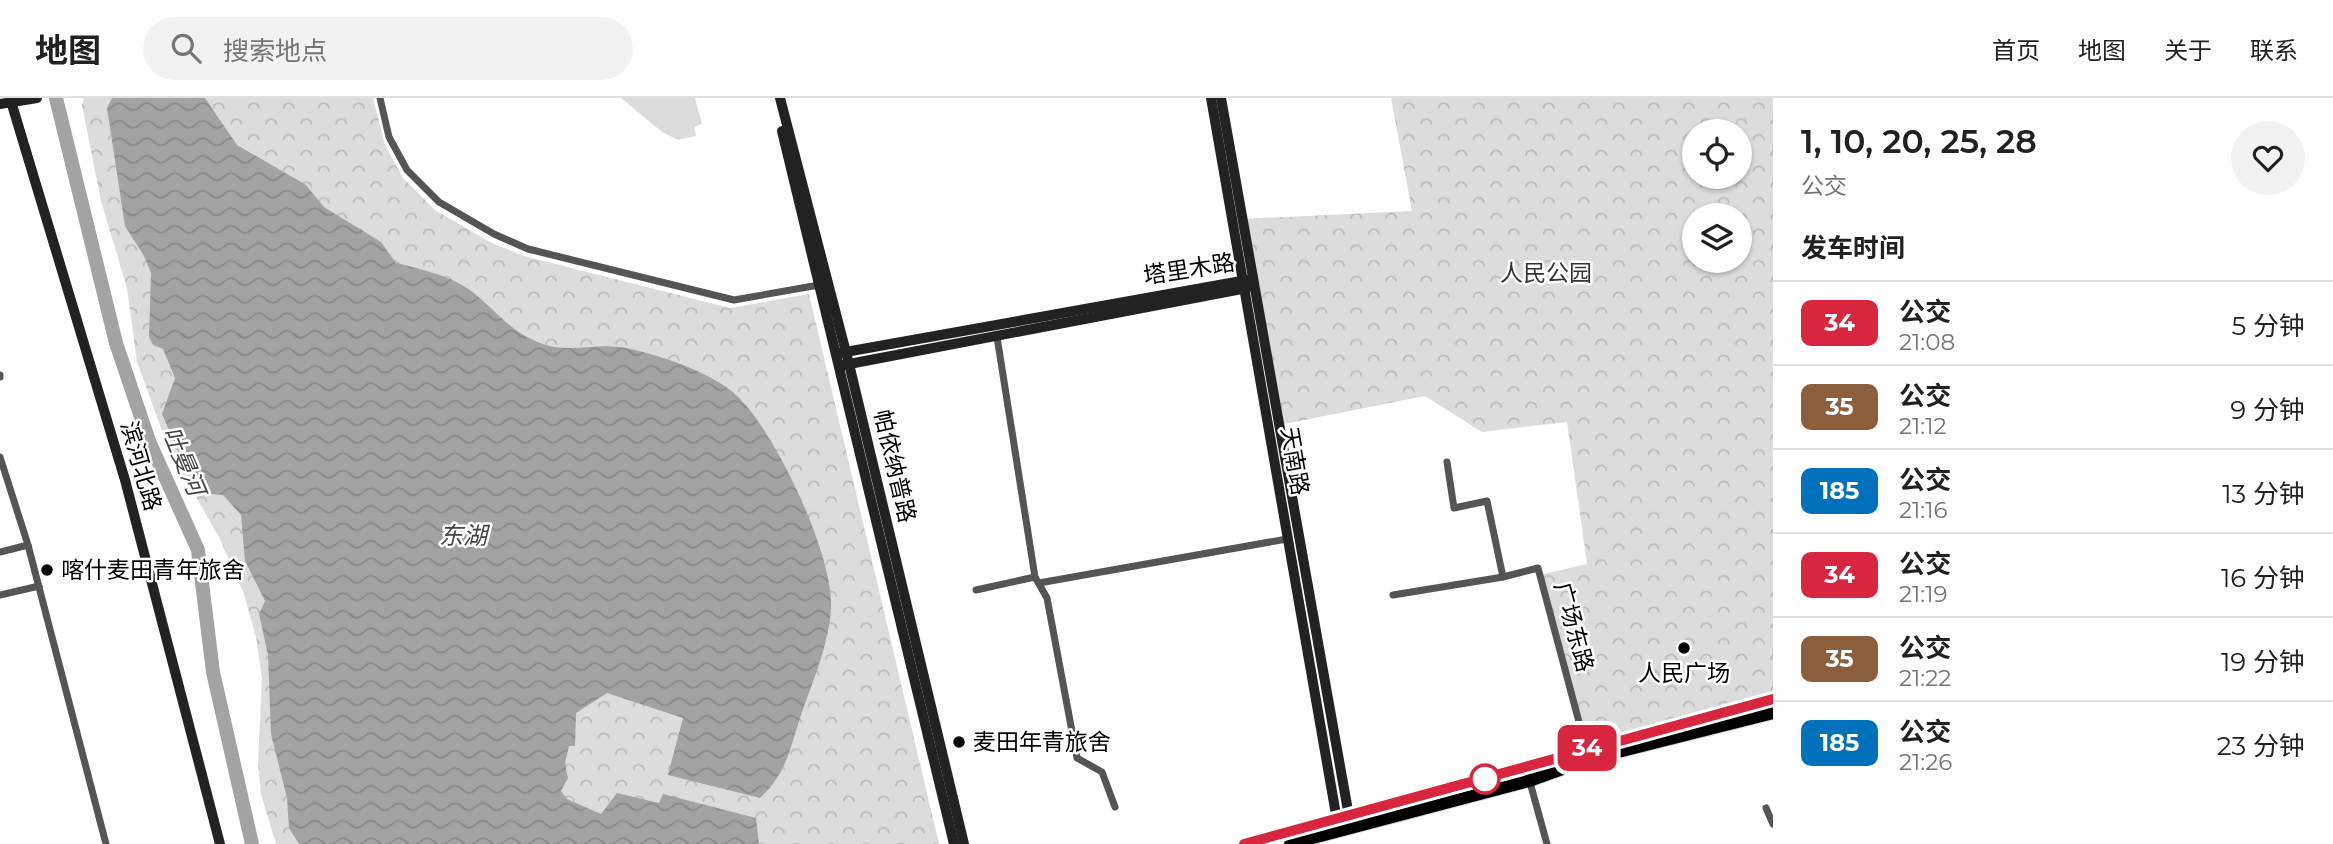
<!DOCTYPE html>
<html lang="zh">
<head>
<meta charset="utf-8">
<style>
	body { margin:0; font-family:Montserrat,"Noto Sans SC",sans-serif; background:#f2f2f2; color:#202124; height:100vh; display:flex; flex-direction:column; font-size:26px; white-space:nowrap }
	* { box-sizing:border-box; margin:0 }
	p { font-size:23px; color:#757577 }
	.icon { flex:none; width:38px; height:38px; fill:none; stroke:currentColor; stroke-width:2; stroke-linecap:round; stroke-linejoin:round }
	.map { position:relative; flex:1; overflow:hidden }
	.details { display:flex; flex-direction:column; background:#fff; width:560px }
	.details>* { flex:none }
	.badge { padding:0 14px; border-radius:10px; font-size:24px; line-height:46px }
	.buttons { position:absolute; left:1682px; top:21px; display:grid; gap:14px }
	.buttons a { display:grid; place-items:center; width:70px; height:70px; border-radius:50%; background:#fff; box-shadow:0 2px 5px #0004; font-size:35px }
	.map>.badge { position:absolute; translate:-50% -50%; box-shadow:0 0 0 4px #fff }
	h2 { padding:0 28px; font-size:26px; line-height:63px }
	.round { display:grid; place-items:center; flex:none; width:74px; height:74px; border-radius:37px; background:#f2f2f2 }
	.headline { display:flex; align-items:center; justify-content:space-between; height:119px; padding:0 28px }
	h1 { font-size:33px; font-weight:600; line-height:52px }
	ul { padding:0; list-style:none }
	li { display:flex; align-items:center; gap:21px; height:84px; padding:0 28px; border-top:2px solid #e0e0e0 }
	li div { flex:1 }
	li b { display:block; font-size:26px }
	li em { font-style:normal }
	li .badge { min-width:77px; font-weight:700; text-align:center }
	header { display:flex; align-items:center; gap:42px; box-sizing:border-box; height:98px; padding:0 35px; background:#fff; border-bottom:2px solid #e0e0e0 }
	header strong { font-size:33px }
	nav { display:flex; gap:38px; margin-inline-start:auto; font-size:24px }
	.search { width:490px; height:63px; background:#f2f2f2; display:flex; align-items:center; gap:18px; box-sizing:border-box; padding:0 24px; border-radius:38px; color:#757577; font-size:26px }
	main { display:flex; flex:1; min-height:0 }
	.map>svg:first-child { display:block }
	.park { fill:url(#park-crowns); fill-rule:evenodd }
	.garden { fill:#dcdcdc }
	.water { fill:url(#water-waves) }
	.lines { fill:none; stroke-linecap:round; stroke-linejoin:round }
	.river { stroke:#a3a3a3; stroke-width:14 }
	.primary-casing { stroke:#dbdbdb; stroke-width:14 }
	.street { stroke:#555; stroke-width:7 }
	.secondary { stroke:#222; stroke-width:10 }
	.primary { stroke:#000; stroke-width:12 }
	.line-casing { stroke:#fff; stroke-width:16 }
	.line { stroke:#d7263d; stroke-width:10 }
	.poi-dot { fill:#000; stroke:#fff; stroke-width:2.5 }
	.stop-dot { fill:#fff; stroke:#d7263d; stroke-width:3.5 }
	.labels { text-anchor:middle; dominant-baseline:central; stroke-width:5; stroke-linejoin:round; paint-order:stroke }
	.street-label { font-size:23px; fill:#000; stroke:#fff }
	.park-label { font-size:23px; fill:#333; stroke:#fff }
	.poi-label { font-size:23px; fill:#000; stroke:#fff; text-anchor:start }
	.water-label { font-size:24px; font-style:italic; fill:#444; stroke:#fff }
</style>
</head>
<body>
<header>
<strong>地图</strong>
<div class="search"><svg class="icon" aria-label="search" viewBox="0 0 24 24"><circle cx="10" cy="10" r="6"/><path d="M15 15l6 6"/></svg>搜索地点</div>
<nav><a>首页</a><a>地图</a><a>关于</a><a>联系</a></nav>
</header>
<main>
<div class="map">
<svg width="1773" height="746" viewBox="0 0 1773 746">
	<defs>
		<pattern id="park-crowns" width="20" height="18" patternUnits="userSpaceOnUse" patternTransform="scale(1.75)"><rect width="20" height="18" fill="#dcdcdc"/><path d="M2 6a3 3 0 1 1 6 0M12 15a3 3 0 1 1 6 0" fill="none" stroke="#bbb"/></pattern>
		<pattern id="water-waves" width="16" height="10" patternUnits="userSpaceOnUse" patternTransform="scale(1.75)"><rect width="16" height="10" fill="#a3a3a3"/><path d="M0 5q4-4 8 0t8 0" fill="none" stroke="#8b8b8b"/></pattern>
	</defs>
	<rect width="100%" height="100%" fill="#fff"/>
	<g class="park">
		<polygon points="84,0 373,0 385,47 403,80 435,112 490,144 524,158 730,210 809,196 939,746 276,746 261,696 258,666 262,580 256,539 244,496 219,439 169,352 137,264 127,190 101,103 82,7"/>
		<path d="M1391 0H1773V601L1587 650 1540 477 1587 466 1567 324 1482 334 1425 298 1279 327 1242 121 1412 113ZM1694 33H1740V79H1694ZM1694 117H1740V163H1694Z"/>
	</g>
	<polygon class="garden" points="621,0 695,0 702,26 694,29 696,38 678,42 662,34"/>
	<path class="water" d="M112 0H205L237 47 306 87 324 109 381 144 396 165C421 171 448 177 470 192 489 206 506 228 527 239 564 259 584 245 620 249 652 254 712 274 736 297 775 332 834 458 831 510 829 546 813 583 801 617 790 650 787 675 760 700L668 677 683 620 607 595 576 615 575 648H569L565 665 568 680 561 693 567 701 601 716 617 695 659 705 663 696 756 720 759 746H299L289 730 287 700 271 636 268 557 259 516 265 503 245 463 241 417 223 397 202 395 183 364 162 316 175 280 163 251 153 247 149 239 151 175 144 158 125 128 107 10Z"/>
	<g class="lines">
		<polyline class="river" points="56,0 116,245 149,343 198,452 213,574 252,746"/>
		<g class="primary-casing">
			<g id="primary">
				<polyline points="1244,746 1773,601"/>
				<polyline points="1290,746 1529,683 1590,661 1773,615"/>
			</g>
		</g>
		<g class="street">
			<polyline points="380,0 389,39 407,72 439,104 494,136 528,151 734,202 819,187"/>
			<polyline points="997,239 1035,479 1047,500 1077,660 1102,674 1115,709"/>
			<polyline points="0,277 0,279"/>
			<polyline points="0,359 28,447 106,746"/>
			<polyline points="1447,364 1454,410 1487,403 1503,479"/>
			<polyline points="0,454 28,447"/>
			<polyline points="1039,485 1287,441"/>
			<polyline points="976,492 1035,479"/>
			<polyline points="0,497 39,488"/>
			<polyline points="1393,497 1503,479 1538,470 1587,654"/>
			<polyline points="1526,670 1547,746"/>
			<polyline points="1766,710 1773,726"/>
		</g>
		<g class="secondary">
			<polyline points="10,0 125,382 220,746"/>
			<polyline points="780,0 849,266 964,746"/>
			<polyline points="1211,0 1338,728"/>
			<polyline points="1221,0 1350,724"/>
			<polyline points="0,6 37,0"/>
			<polyline points="782,33 954,746"/>
			<polyline points="840,255 1247,182"/>
			<polyline points="844,267 1247,190"/>
		</g>
		<use href="#primary" class="primary"/>
	</g>
	<g class="lines">
		<g class="line-casing">
			<polyline id="line" points="1244,746 1773,601"/>
		</g>
		<use href="#line" class="line"/>
	</g>
	<g class="poi-dot">
		<circle cx="47" cy="472" r="7"/>
		<circle cx="1684" cy="550" r="7"/>
		<circle cx="959" cy="644" r="7"/>
	</g>
	<circle class="stop-dot" cx="1485" cy="681" r="14"/>
	<g class="labels">
		<g class="street-label">
			<text transform="translate(1189 171) rotate(-9)">塔里木路</text>
			<text transform="translate(1295 363) rotate(80)">天南路</text>
			<text transform="translate(141 368) rotate(74)">滨河北路</text>
			<text transform="translate(895 368) rotate(77)">帕依纳普路</text>
			<text transform="translate(1574 529) rotate(75)">广场东路</text>
		</g>
		<g class="park-label">
			<text x="1546" y="175">人民公园</text>
		</g>
		<g class="poi-label">
			<text x="61" y="472">喀什麦田青年旅舍</text>
			<text x="1684" y="575" text-anchor="middle">人民广场</text>
			<text x="973" y="644">麦田年青旅舍</text>
		</g>
		<g class="water-label">
			<text transform="translate(184 363) rotate(67)">吐曼河</text>
			<text x="463" y="437">东湖</text>
		</g>
	</g>
</svg>
<div class="buttons">
<a><svg class="icon" aria-label="locate" viewBox="0 0 24 24"><circle cx="12" cy="12" r="6"/><path d="M12 2v4M12 18v4M2 12h4M18 12h4"/></svg></a>
<a><svg class="icon" aria-label="layers" viewBox="0 0 24 24"><path d="M12 4l9 5-9 5-9-5zM3 14l9 5 9-5"/></svg></a>
</div>
<b class="badge" style="left:1587px;top:650px;background:#d7263d;color:#fff">34</b>
</div>
<section class="details">
<div class="headline"><div><h1>1, 10, 20, 25, 28</h1><p>公交</p></div><a class="round"><svg class="icon" aria-label="heart" viewBox="0 0 24 24"><path d="M12 20l-8-8c-3-5 5-10 8-4 3-6 11-1 8 4z"/></svg></a></div>
<h2>发车时间</h2>
<ul>
<li><span class="badge" style="background:#d7263d;color:#fff">34</span><div><b>公交</b><p>21:08</p></div><em>5 分钟</em></li>
<li><span class="badge" style="background:#8b5e3c;color:#fff">35</span><div><b>公交</b><p>21:12</p></div><em>9 分钟</em></li>
<li><span class="badge" style="background:#0072bc;color:#fff">185</span><div><b>公交</b><p>21:16</p></div><em>13 分钟</em></li>
<li><span class="badge" style="background:#d7263d;color:#fff">34</span><div><b>公交</b><p>21:19</p></div><em>16 分钟</em></li>
<li><span class="badge" style="background:#8b5e3c;color:#fff">35</span><div><b>公交</b><p>21:22</p></div><em>19 分钟</em></li>
<li><span class="badge" style="background:#0072bc;color:#fff">185</span><div><b>公交</b><p>21:26</p></div><em>23 分钟</em></li>
</ul>
</section>
</main>
</body>
</html>
